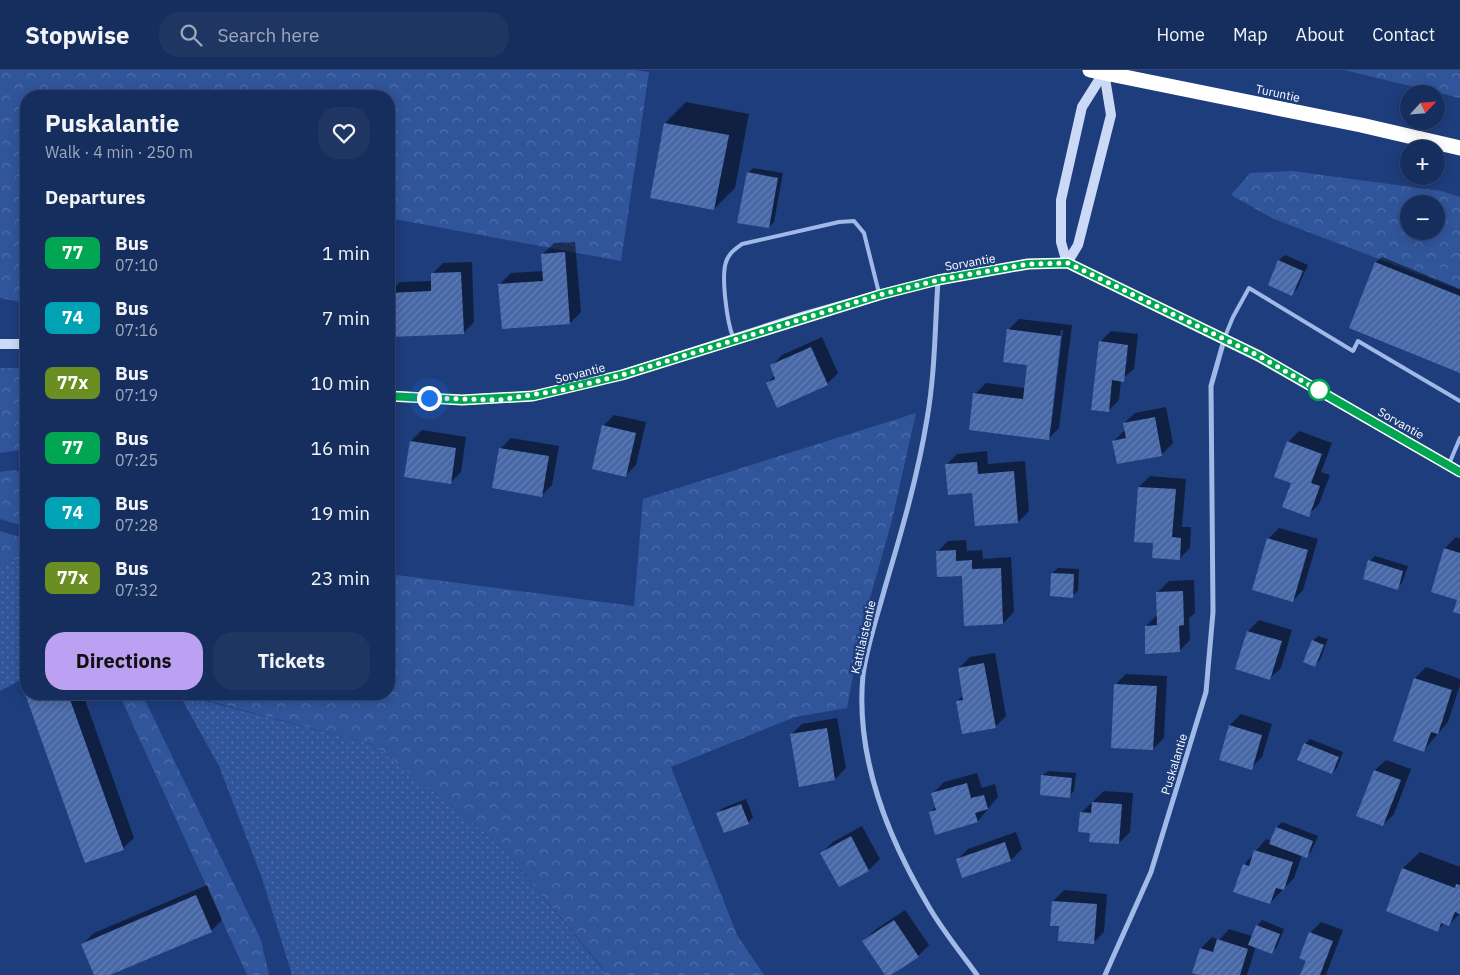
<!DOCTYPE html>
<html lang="en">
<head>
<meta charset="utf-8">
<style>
	body { margin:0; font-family:"IBM Plex Sans",sans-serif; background:#1f3663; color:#f1f3f6; height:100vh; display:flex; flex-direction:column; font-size:19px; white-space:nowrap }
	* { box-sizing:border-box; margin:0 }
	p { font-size:16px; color:#9ea8bc }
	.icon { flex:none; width:28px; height:28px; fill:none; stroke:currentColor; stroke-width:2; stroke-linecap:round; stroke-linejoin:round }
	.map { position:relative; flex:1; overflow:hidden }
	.details { position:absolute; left:20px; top:20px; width:375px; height:610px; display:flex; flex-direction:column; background:#162e5d; border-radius:20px; box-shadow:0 2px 12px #0003,0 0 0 1px #354a72 }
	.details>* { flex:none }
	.badge { padding:0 10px; border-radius:8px; font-size:18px; line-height:32px }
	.needle { width:32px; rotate:64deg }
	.fabs { position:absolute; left:1400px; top:15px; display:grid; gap:10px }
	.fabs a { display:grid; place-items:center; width:45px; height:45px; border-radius:50%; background:#162e5d; box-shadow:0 2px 12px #0003,0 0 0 1px #354a72; font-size:25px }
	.you { position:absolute; width:25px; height:25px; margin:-12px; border:4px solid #fff; border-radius:50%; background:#1a73e8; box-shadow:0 0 0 8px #1a73e833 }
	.map>.badge { position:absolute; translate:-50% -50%; box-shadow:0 0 0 2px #fff }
	h2 { padding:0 25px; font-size:19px; line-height:45px }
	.round { display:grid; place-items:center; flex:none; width:52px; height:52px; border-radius:20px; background:#1f3663 }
	.summary { display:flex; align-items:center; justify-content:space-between; height:85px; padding:0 25px }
	h1 { font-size:24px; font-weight:700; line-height:38px }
	.cta { display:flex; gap:10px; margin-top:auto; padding:10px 25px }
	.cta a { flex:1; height:58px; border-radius:20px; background:#bca0f2; color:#111; font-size:20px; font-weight:700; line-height:58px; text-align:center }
	.cta a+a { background:#1f3663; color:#f1f3f6 }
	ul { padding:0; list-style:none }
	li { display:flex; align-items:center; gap:15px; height:65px; padding:0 25px }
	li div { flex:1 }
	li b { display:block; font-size:19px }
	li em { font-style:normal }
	li .badge { min-width:55px; font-weight:700; text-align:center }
	header { display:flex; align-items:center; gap:30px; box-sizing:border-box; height:70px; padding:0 25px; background:#162e5d; border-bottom:1px solid #354a72 }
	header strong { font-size:24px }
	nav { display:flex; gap:28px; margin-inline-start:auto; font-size:18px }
	.search { width:350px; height:45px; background:#1f3663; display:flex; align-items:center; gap:12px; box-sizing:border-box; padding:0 18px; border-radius:20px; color:#9ea8bc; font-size:19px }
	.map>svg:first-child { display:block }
	.grass { fill:url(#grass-dots) }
	.forest { fill:url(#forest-crowns); fill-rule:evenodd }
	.shadow { fill:#0007; fill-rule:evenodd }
	.building { fill:url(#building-hatch) }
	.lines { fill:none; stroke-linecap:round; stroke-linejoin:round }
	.lane { stroke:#a1b9e7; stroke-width:4 }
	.street { stroke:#a1b9e7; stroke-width:5 }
	.secondary { stroke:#cbd9f6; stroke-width:10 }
	.highway { stroke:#fff; stroke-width:15 }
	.line-casing { stroke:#fff; stroke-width:11 }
	.line { stroke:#00a651; stroke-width:8 }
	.walk { stroke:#fff; stroke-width:5; stroke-dasharray:0 9 }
	.stop-dot { fill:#fff; stroke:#00a651; stroke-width:2.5 }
	.labels { text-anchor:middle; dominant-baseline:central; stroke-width:5; stroke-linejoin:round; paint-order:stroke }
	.street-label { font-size:12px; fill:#fff; stroke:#1e3d7c }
</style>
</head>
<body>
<header>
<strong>Stopwise</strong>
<div class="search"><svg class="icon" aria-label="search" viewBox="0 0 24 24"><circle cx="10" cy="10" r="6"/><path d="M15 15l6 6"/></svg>Search here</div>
<nav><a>Home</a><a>Map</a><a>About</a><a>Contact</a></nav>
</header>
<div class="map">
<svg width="1460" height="905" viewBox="0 0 1460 905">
	<defs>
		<pattern id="grass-dots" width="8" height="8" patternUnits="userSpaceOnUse" patternTransform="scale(1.25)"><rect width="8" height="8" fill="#31559b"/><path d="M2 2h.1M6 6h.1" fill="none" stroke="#506eaa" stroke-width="1.8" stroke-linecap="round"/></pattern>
		<pattern id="forest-crowns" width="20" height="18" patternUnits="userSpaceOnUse" patternTransform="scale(1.25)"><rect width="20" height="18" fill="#31559b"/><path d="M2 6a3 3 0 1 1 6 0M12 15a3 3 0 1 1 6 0" fill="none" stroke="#506eaa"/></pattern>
		<pattern id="building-hatch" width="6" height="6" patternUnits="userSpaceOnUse" patternTransform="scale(1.25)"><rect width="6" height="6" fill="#4767a6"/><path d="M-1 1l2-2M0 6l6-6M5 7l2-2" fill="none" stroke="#637eb3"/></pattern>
	</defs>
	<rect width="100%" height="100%" fill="#1e3d7c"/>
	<g class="grass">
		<polygon points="26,487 26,607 0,621 0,494"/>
		<polygon points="179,624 374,675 499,774 602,898 604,905 292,905 262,808 219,696"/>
	</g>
	<g class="forest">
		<polygon points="0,0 634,0 649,2 621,191 389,148 389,26 26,26 26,233 0,228"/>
		<polygon points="1344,0 1460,0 1460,28"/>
		<path d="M1292 101 1441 121 1460 127V220L1274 149 1231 125 1250 103ZM1409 134H1436V161H1409Z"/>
		<polygon points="0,298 26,298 26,379 0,383"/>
		<polygon points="916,343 892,450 862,557 847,638 795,647 671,697 737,865 764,905 604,905 602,897 499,774 374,675 183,624 389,624 389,504 634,536 643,429"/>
		<polygon points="14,400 23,403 26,407 26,457 0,449 0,402"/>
		<polygon points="0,461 26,469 26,487 0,494"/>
		<polygon points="119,624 142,624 261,870 269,905 247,905"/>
	</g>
	<g class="shadow">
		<polygon points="686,32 749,44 735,118 714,139 665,53"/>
		<polygon points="753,98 783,103 774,152 769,157 748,103"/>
		<polygon points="575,172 581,242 570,253 500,214 511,203 544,201 543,184 554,173"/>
		<polygon points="1285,185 1308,195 1297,219 1292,224 1269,214 1279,190"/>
		<polygon points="1382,187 1460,219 1460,302 1350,257 1376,192"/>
		<polygon points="472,192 474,252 463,263 389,223 400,212 432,211 432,204 443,193"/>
		<path d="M1019 249 1072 255 1059 358 1048 369 975 324 986 313 1025 318 1028 294 1008 260ZM1061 260H1063L1051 358H1049Z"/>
		<polygon points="1111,261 1138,264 1134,299 1121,310 1119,330 1108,341 1100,272"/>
		<polygon points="822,267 838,303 827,314 767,314 775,305 771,296 782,285"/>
		<polygon points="1166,337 1173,373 1162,384 1118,393 1114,371 1125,360 1124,353 1135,343"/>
		<polygon points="614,345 646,352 636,395 625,406 603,356"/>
		<polygon points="422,360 466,367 461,402 450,413 411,371"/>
		<polygon points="1299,361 1332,373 1321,402 1330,405 1319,434 1308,445 1292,413 1288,372"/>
		<polygon points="511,368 559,376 552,415 541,426 500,379"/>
		<polygon points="987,381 988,394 1025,391 1029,441 1018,452 974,422 946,395 957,384"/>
		<polygon points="1150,406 1186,409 1182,457 1191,457 1190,478 1179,489 1155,472 1139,417"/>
		<polygon points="1279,458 1318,469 1303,520 1293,531 1268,469"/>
		<polygon points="1456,467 1460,469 1460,543 1445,478"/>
		<polygon points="966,470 967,481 982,480 983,489 1011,487 1014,542 1003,553 963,505 937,482 948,471"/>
		<polygon points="1375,486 1408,496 1402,513 1397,518 1370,491"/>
		<polygon points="1058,498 1079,499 1078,521 1072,526 1052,503"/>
		<polygon points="1194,510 1195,543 1189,548 1190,570 1179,581 1146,556 1157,545 1158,522 1169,511"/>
		<polygon points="1259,550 1292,560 1281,598 1270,608 1248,561"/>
		<polygon points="1318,566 1328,569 1320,590 1315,595 1313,571"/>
		<polygon points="995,583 1006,646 995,657 957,631 964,625 959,598 970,587"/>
		<polygon points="1426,597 1460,609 1460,615 1448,652 1424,680 1415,608"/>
		<polygon points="1126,604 1167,606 1164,668 1153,679 1115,615"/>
		<polygon points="26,617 26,624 83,624 134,768 123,778 86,792 24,619"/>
		<polygon points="1241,644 1272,654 1262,687 1251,698 1230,655"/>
		<polygon points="837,648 846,698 835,709 791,665 802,654"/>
		<polygon points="1310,669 1343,682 1337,698 1332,703 1305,674"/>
		<polygon points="1386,690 1411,699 1394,744 1383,755 1375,700"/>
		<polygon points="1048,701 1076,703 1074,721 1069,726 1042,706"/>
		<polygon points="977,703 982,718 995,714 998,727 978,751 930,743 936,736 933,723 944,712"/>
		<polygon points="1104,721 1133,723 1130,762 1119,773 1091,762 1081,743"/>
		<polygon points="746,729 753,747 748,753 718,743 723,738"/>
		<polygon points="1282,752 1318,766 1311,782 1306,787 1302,785 1294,808 1270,833 1244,795 1266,769 1272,771 1277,757"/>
		<polygon points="862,756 880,789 869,800 839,815 822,783 833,772"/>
		<polygon points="1016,762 1022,779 1011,790 963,806 957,790 968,779"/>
		<polygon points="1420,782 1460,797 1460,843 1449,855 1445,853 1437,860 1387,841 1403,798"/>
		<polygon points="207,815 222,850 211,861 107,905 96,905 83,874 94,863"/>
		<polygon points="1064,820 1107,824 1104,862 1093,873 1060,855 1053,831"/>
		<polygon points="905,840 929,875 918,886 886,905 864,871 875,860"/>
		<polygon points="1262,850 1284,859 1277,877 1272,882 1256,876 1247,905 1203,905 1201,878 1212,867 1219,870 1229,859 1252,866 1257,856"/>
		<polygon points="1321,852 1343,860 1326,905 1301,905 1307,890 1310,863"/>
	</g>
	<g class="building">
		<polygon points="664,53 729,65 714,140 650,128"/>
		<polygon points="747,102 778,108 769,158 737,153"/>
		<polygon points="565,182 570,254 502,259 498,214 543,211 541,184"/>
		<polygon points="1278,190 1303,201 1292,226 1268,215"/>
		<polygon points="1375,192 1460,226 1460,303 1349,258"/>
		<polygon points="461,202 464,264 390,267 389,223 431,221 431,203"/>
		<polygon points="1007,259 1061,266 1049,370 969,360 973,323 1023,329 1027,295 1003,292"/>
		<polygon points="1099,271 1128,275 1124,312 1112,310 1109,342 1091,340"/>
		<polygon points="811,277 828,315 777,338 766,313 775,309 770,295"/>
		<polygon points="1155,347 1162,386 1117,394 1112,371 1126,368 1123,353"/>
		<polygon points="602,355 636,363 626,407 592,399"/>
		<polygon points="410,371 456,378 451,414 404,407"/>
		<polygon points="1287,371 1322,384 1311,413 1320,416 1309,447 1282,437 1291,413 1274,407"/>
		<polygon points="499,378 549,386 542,427 492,418"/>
		<polygon points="977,392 978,404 1014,401 1018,453 975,456 972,423 948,425 945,394"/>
		<polygon points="1138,417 1176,419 1172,467 1181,468 1180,490 1152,488 1153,473 1134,472"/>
		<polygon points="1267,468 1308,480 1293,532 1252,520"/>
		<polygon points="1444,478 1460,483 1460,544 1453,542 1457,530 1431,522"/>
		<polygon points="956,480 956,491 972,490 972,499 1001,498 1003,554 964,556 962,506 937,507 936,481"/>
		<polygon points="1368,490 1403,501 1398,520 1363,509"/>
		<polygon points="1051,503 1074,504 1073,528 1050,526"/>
		<polygon points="1183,521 1184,555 1179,556 1180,582 1145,584 1145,556 1157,555 1156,522"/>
		<polygon points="1247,561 1282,571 1270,610 1235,599"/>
		<polygon points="1312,570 1324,575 1315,597 1303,592"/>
		<polygon points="984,593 996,658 962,664 956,631 963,630 958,598"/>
		<polygon points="1414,608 1452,620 1438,664 1431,662 1424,682 1393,671"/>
		<polygon points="1114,614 1157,616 1153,680 1111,678"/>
		<polygon points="26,617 26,624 68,624 124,780 85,793 23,618"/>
		<polygon points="1229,655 1262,665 1252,700 1219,690"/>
		<polygon points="827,658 835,710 799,717 790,664"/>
		<polygon points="1304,673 1339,687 1332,704 1297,690"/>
		<polygon points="1374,700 1401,710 1383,756 1356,746"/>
		<polygon points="1041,705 1072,708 1070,728 1040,725"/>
		<polygon points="967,713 971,728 984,725 988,739 975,743 978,752 935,765 929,742 936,740 931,723"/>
		<polygon points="1092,732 1122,734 1119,774 1089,772 1090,763 1078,762 1080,742 1091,743"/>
		<polygon points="741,734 749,754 724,763 716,743"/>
		<polygon points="1276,757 1313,771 1307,788 1269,774"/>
		<polygon points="851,766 869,801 839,817 820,783"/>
		<polygon points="1005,772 1011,791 962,808 956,789"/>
		<polygon points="1254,780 1293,792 1284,820 1276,818 1270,834 1233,822 1243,794 1249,796"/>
		<polygon points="1402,798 1455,818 1456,814 1460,815 1460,844 1455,842 1449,856 1441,853 1438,862 1386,841"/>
		<polygon points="196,825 212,862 110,905 94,905 81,874"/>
		<polygon points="1052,831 1097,834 1094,874 1058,871 1059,856 1050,856"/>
		<polygon points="894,850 919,887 891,905 885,905 862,871"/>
		<polygon points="1256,855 1280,864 1272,884 1248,875"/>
		<polygon points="1309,862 1333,871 1320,905 1300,905 1306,891 1299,888"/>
		<polygon points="1217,869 1248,879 1240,905 1199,905 1192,903 1200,878 1213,882"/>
	</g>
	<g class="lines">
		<g class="lane">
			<path d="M733 267C727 252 721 207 726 192 729 183 735 179 742 174L839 152 854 151 864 163 879 223"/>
			<polyline points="1224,269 1233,247 1249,218 1353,281 1358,271 1460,331"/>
			<polyline points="1449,394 1460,368"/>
		</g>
		<g class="street">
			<path d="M938 210C935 256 935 304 927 349 918 405 902 460 886 514 878 544 867 575 863 605 855 688 888 768 929 837 943 861 961 883 977 905"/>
			<polyline points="1105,905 1151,802 1206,622 1213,542 1211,316 1224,270"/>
		</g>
		<g class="secondary">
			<polyline points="1067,193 1061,172 1061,130 1082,37 1104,2"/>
			<polyline points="1067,193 1078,175 1111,45 1104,2"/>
			<polyline points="0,274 26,274"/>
			<polyline points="389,326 462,330 533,326 622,305 805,246 879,225 938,210 1028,194 1067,193 1259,287 1460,402"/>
		</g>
		<polyline class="highway" points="1090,0 1361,55 1460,78"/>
	</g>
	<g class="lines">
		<g class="line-casing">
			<polyline id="line" points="389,326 462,330 533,326 622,305 879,225 938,210 1028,194 1068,193 1259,286 1460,402"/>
		</g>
		<use href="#line" class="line"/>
		<polyline class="walk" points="429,328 499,330 562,320 622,305 879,225 938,210 1028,194 1068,193 1259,286 1323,323 1319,320"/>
	</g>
	<circle class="stop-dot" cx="1319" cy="320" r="10"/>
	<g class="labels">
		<g class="street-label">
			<text transform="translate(1278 23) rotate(12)">Turuntie</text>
			<text transform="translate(970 192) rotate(-10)">Sorvantie</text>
			<text transform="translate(580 303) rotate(-14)">Sorvantie</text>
			<text transform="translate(1401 353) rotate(30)">Sorvantie</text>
			<text transform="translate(863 567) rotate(-77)">Kattilaistentie</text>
			<text transform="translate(1174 694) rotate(-73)">Puskalantie</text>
		</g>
	</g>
</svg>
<div class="fabs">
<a><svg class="needle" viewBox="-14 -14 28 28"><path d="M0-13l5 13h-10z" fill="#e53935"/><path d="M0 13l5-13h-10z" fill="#9ea8bc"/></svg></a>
<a>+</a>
<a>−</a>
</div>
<div class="you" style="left:429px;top:328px"></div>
<section class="details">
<div class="summary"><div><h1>Puskalantie</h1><p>Walk · 4 min · 250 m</p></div><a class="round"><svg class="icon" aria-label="heart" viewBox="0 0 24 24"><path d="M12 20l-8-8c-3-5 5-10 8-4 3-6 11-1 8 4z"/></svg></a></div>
<h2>Departures</h2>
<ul>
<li><span class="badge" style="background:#00a651;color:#fff">77</span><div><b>Bus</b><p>07:10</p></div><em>1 min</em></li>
<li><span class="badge" style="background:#00a3b4;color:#fff">74</span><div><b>Bus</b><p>07:16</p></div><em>7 min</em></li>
<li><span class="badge" style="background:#6b8e23;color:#fff">77x</span><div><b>Bus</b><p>07:19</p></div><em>10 min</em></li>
<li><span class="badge" style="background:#00a651;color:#fff">77</span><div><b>Bus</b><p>07:25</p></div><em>16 min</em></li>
<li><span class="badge" style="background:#00a3b4;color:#fff">74</span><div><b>Bus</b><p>07:28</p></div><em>19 min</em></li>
<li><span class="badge" style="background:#6b8e23;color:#fff">77x</span><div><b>Bus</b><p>07:32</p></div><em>23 min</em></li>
</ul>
<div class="cta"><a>Directions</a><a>Tickets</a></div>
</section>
</div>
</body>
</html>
